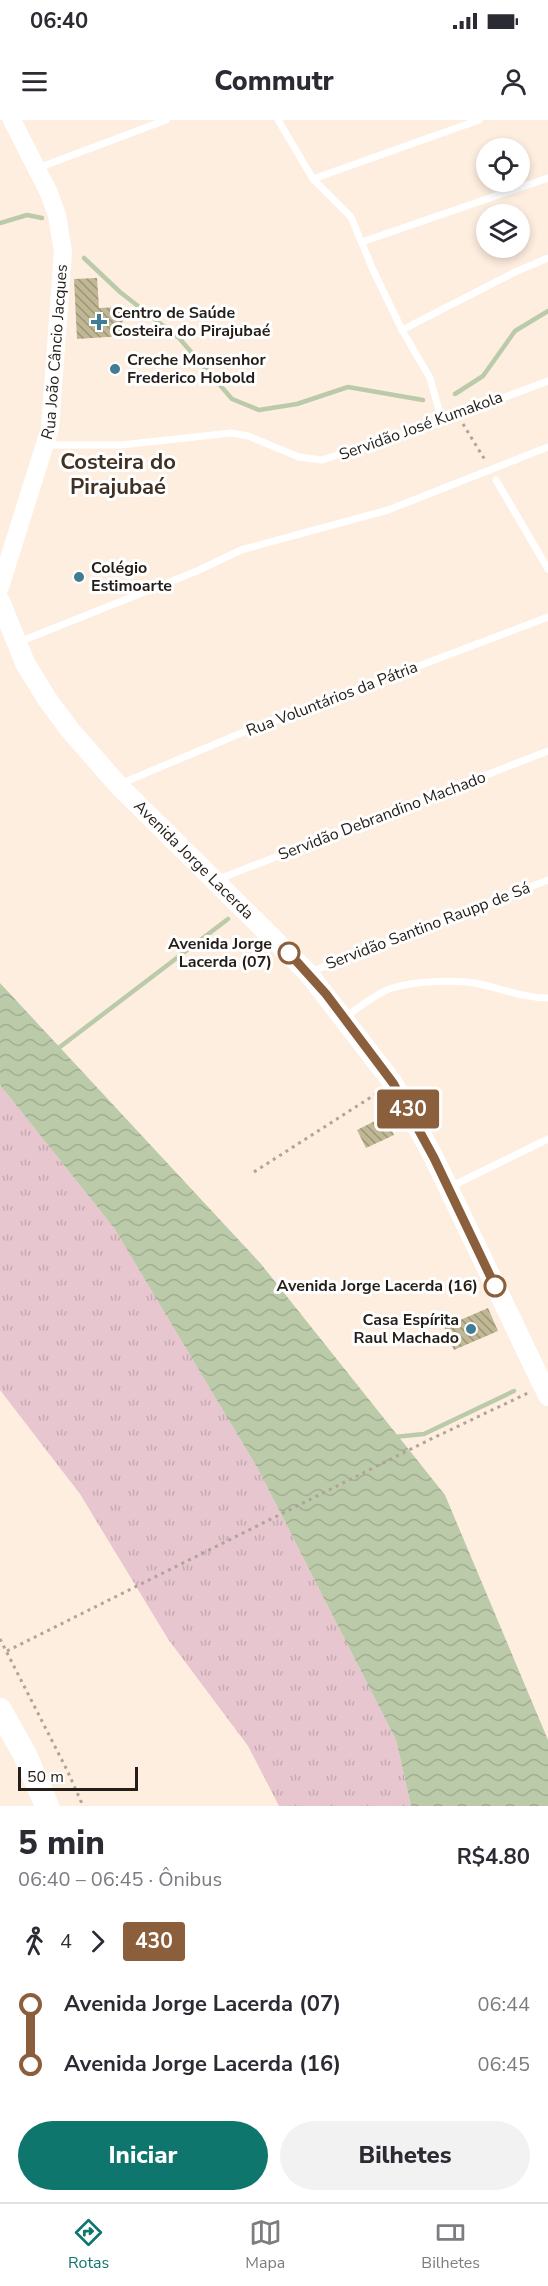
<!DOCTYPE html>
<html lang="pt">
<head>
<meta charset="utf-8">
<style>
	body { margin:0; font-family:"Nunito Sans",sans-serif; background:#f2f2f3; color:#2b2b33; height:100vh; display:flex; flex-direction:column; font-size:22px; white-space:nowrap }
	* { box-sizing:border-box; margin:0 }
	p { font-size:20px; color:#7c7c81 }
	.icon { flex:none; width:33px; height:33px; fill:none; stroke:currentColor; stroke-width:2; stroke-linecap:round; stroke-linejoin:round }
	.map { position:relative; height:1686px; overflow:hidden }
	.details { display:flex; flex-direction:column; background:#fff; flex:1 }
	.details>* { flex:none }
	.badge { padding:0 12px; border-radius:4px; font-size:21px; line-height:39px }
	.buttons { position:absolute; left:476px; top:18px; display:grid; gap:12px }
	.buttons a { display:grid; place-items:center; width:54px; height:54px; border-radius:50%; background:#fff; box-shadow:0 3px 9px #0003; font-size:30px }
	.scale { position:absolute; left:18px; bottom:15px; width:120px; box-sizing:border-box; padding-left:6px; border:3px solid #251e18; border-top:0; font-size:16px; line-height:21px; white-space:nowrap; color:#251e18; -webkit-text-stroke:4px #fff; paint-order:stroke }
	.map>.badge { position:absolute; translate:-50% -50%; box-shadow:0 0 0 3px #fff }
	.legs { display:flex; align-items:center; gap:9px; height:66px; padding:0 18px; font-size:20px }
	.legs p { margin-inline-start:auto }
	.headline { display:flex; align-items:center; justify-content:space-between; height:102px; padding:0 18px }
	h1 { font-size:33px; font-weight:800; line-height:45px }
	.cta { display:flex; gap:12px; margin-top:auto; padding:12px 18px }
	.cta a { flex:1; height:69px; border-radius:36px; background:#0f766e; color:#fff; font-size:24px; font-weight:800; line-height:69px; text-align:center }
	.cta a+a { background:#f2f2f3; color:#2b2b33 }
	ul { padding:0 18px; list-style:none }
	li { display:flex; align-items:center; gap:21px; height:60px; font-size:22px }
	li i { display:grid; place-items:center; width:9px; height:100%; margin:0 8px; background:currentColor }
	li i::after { content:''; width:15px; height:15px; margin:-8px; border:4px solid; border-radius:50%; background:#fff }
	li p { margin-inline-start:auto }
	li:first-child i { background:linear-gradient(#0000 50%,currentColor 0) }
	li:last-child i { background:linear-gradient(currentColor 50%,#0000 0) }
	.status { display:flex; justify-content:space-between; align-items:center; height:42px; padding:0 30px; background:#fff; direction:ltr }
	.status svg { height:16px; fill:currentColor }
	header { display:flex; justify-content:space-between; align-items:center; height:78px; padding:0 18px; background:#fff; font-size:27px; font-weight:800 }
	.tabs { display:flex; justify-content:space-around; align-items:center; height:84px; border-top:2px solid #e1e1e2; background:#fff; font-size:16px; color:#7c7c81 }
	.tabs a { display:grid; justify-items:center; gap:3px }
	.tabs .active { color:#0f766e }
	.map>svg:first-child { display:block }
	.grass { fill:url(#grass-tufts) }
	.water { fill:url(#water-waves) }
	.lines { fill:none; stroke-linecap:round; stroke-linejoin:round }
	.stream { stroke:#bbcbaa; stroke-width:4.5 }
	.building { fill:url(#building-back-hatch) }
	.path { stroke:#b0a398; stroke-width:3; stroke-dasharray:3 4.5; stroke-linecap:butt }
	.service { stroke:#fff; stroke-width:7 }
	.tertiary { stroke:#fff; stroke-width:18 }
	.secondary { stroke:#fff; stroke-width:20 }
	.trunk { stroke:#fff; stroke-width:24 }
	.line-1-casing { stroke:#fff; stroke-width:14 }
	.line-1 { stroke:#8b5e3c; stroke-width:9 }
	.poi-dot { fill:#407c93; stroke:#fff; stroke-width:2 }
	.stop-1-dot { fill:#fff; stroke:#8b5e3c; stroke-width:3 }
	.labels { text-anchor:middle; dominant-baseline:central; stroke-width:6; stroke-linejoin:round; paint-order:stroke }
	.poi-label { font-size:16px; font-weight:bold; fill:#251e18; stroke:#fff; text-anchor:start }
	.street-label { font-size:16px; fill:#251e18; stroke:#fff }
	.stop-label { font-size:16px; font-weight:bold; fill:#251e18; stroke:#fff; text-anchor:end }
	.district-label { font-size:22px; font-weight:bold; fill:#403123; stroke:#fff }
</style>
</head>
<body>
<div class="status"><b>06:40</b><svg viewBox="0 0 49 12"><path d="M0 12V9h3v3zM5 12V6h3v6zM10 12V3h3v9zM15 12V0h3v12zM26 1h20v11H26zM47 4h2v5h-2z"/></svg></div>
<header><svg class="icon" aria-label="menu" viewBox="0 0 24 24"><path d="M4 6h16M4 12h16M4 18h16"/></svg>Commutr<svg class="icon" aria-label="person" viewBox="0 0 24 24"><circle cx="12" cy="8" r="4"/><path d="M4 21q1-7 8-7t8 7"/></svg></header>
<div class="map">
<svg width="548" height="1686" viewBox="0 0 548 1686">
	<defs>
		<pattern id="grass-tufts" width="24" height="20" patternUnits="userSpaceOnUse" patternTransform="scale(1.5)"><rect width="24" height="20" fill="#e7c6cf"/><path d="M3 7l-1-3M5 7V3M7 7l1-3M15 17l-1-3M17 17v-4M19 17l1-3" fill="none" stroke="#c6aab1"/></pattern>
		<pattern id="water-waves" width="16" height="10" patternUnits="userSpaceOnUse" patternTransform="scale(1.5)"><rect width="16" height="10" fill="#bbcbaa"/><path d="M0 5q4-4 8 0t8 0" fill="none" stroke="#a1ae92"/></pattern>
		<pattern id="building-back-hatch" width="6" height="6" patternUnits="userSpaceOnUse" patternTransform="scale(1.5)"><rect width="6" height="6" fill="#c0b895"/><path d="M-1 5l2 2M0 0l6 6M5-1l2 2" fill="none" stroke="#9c9579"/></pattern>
	</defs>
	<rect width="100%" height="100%" fill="#feeee0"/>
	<polygon class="grass" points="0,965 114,1108 258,1349 396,1620 411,1686 279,1686 248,1626 168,1519 80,1374 0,1270"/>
	<polygon class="water" points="0,863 261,1144 445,1375 548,1620 548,1686 411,1686 396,1620 258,1349 114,1108 0,965"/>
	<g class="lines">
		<g class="stream">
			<polyline points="0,103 27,95 42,98"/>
			<polyline points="84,138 120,172 179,218 232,279 259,290 297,284 348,267 423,280"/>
			<polyline points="455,274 483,256 515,211 548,191"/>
			<polyline points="56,930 228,799"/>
			<polyline points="394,1317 424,1314 514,1271"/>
		</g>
	</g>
	<g class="building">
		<polygon points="97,158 99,188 122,187 123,216 77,219 74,159"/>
		<polygon points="385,996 394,1015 366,1028 357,1010"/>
		<polygon points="488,1188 498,1211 454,1230 444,1207"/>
	</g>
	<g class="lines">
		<g class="path">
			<polyline points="463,304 485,340"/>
			<polyline points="254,1052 379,972"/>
			<polyline points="0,1519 68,1652 83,1686"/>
			<polyline points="7,1531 429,1320 528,1273"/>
		</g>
		<g class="service">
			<polyline points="278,0 313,59 351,97 373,150 402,210 430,258 442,301"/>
			<polyline points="38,48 166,0"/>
			<polyline points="313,59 479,0"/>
			<polyline points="362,122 548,58"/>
			<polyline points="402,210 515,152 548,138"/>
			<polyline points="46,325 121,325 231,313 248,316 299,337 322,340 442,301 548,261"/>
			<polyline points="496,360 548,449"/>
			<polyline points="19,522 197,451 241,430 388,390 548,327"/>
			<polyline points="120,664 239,614 548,497"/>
			<polyline points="219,759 548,631"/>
			<polyline points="310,852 548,760"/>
			<path d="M345 897C360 887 375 874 392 868 416 861 456 859 480 864 503 869 524 878 548 878"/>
			<polyline points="450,1067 548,1019"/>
		</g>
		<path class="tertiary" id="s1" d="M0 467 50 308 63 132 57 95 49 73 12 0"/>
		<path class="secondary" id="s2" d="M0 481 25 543 47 579 70 610 118 665 308 853 393 963 434 1038 548 1276"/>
		<polyline class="trunk" points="0,1590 25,1635 47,1686"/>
	</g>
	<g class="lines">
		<g class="line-1-casing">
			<polyline id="line-1" points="289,833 326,874 393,963 434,1038 495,1166"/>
		</g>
		<use href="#line-1" class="line-1"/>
	</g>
	<g class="poi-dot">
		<path d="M96 193h6v6h6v6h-6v6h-6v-6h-6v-6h6z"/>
		<circle cx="115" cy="249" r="6"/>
		<circle cx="79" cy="457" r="6"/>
		<circle cx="471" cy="1209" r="6"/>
	</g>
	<g class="stop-1-dot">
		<circle cx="289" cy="833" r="10"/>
		<circle cx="495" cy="1166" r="10"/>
	</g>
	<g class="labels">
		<g class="poi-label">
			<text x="112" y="193">Centro de Saúde<tspan x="112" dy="18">Costeira do Pirajubaé</tspan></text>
			<text x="127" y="240">Creche Monsenhor<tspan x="127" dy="18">Frederico Hobold</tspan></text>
			<text x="91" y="448">Colégio<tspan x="91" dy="18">Estimoarte</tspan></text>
			<text x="459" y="1200" text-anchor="end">Casa Espírita<tspan x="459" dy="18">Raul Machado</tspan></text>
		</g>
		<g class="street-label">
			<text stroke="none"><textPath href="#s1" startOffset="243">Rua João Câncio Jacques</textPath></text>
			<text transform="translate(421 306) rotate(-20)">Servidão José Kumakola</text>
			<text transform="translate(332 579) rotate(-21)">Rua Voluntários da Pátria</text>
			<text transform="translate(382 696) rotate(-21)">Servidão Debrandino Machado</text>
			<text stroke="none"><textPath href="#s2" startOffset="327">Avenida Jorge Lacerda</textPath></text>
			<text transform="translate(428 806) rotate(-21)">Servidão Santino Raupp de Sá</text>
		</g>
		<g class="stop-label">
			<text x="272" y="824">Avenida Jorge<tspan x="272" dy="18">Lacerda (07)</tspan></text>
			<text x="478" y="1166">Avenida Jorge Lacerda (16)</text>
		</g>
		<g class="district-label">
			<text x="118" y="342">Costeira do<tspan x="118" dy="25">Pirajubaé</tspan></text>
		</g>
	</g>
</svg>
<div class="buttons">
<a><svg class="icon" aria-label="locate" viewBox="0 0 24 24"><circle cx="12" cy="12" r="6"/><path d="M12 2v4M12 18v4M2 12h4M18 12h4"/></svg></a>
<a><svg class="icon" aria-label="layers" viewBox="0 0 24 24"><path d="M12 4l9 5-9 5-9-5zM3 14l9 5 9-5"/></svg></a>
</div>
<div class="scale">50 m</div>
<b class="badge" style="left:408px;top:989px;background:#8b5e3c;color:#fff">430</b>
</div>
<section class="details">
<div class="headline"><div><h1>5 min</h1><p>06:40 – 06:45 · Ônibus</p></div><b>R$4.80</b></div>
<div class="legs"><svg class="icon" aria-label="walk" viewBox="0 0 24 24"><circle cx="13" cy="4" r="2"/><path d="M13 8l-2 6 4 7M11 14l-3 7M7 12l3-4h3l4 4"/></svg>4<svg class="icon" aria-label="forward" viewBox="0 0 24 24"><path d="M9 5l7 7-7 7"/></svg><b class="badge" style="background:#8b5e3c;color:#fff">430</b></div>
<ul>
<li><i style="color:#8b5e3c"></i><b>Avenida Jorge Lacerda (07)</b><p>06:44</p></li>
<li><i style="color:#8b5e3c"></i><b>Avenida Jorge Lacerda (16)</b><p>06:45</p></li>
</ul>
<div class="cta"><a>Iniciar</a><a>Bilhetes</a></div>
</section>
<nav class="tabs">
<a class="active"><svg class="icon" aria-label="directions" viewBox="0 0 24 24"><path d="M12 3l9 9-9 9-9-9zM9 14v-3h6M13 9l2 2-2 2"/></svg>Rotas</a>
<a><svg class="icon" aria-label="map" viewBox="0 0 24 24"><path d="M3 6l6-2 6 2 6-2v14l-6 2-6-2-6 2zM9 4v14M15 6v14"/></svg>Mapa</a>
<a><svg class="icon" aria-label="tickets" viewBox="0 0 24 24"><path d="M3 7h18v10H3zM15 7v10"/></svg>Bilhetes</a>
</nav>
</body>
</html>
